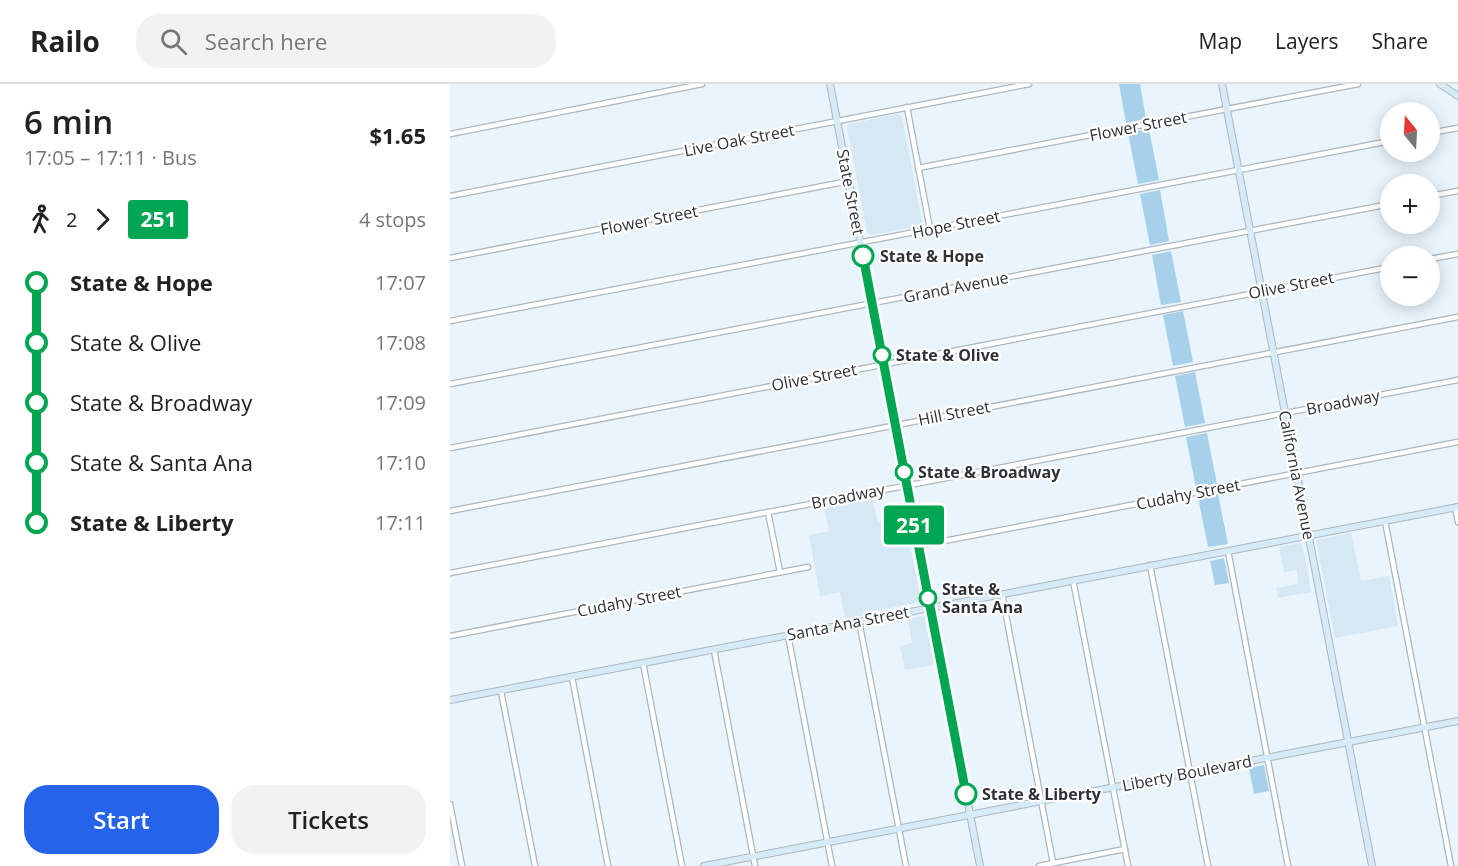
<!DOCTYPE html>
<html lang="en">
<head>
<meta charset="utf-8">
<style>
	body { margin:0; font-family:"Open Sans",sans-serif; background:#f2f2f2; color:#222; height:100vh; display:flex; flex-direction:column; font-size:22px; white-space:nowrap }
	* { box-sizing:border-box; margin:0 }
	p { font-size:20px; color:#767676 }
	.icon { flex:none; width:33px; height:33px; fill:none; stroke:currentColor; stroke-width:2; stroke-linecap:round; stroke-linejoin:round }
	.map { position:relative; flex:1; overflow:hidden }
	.details { display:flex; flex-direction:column; background:#fff; width:450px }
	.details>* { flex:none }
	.badge { padding:0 12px; border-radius:4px; font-size:21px; line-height:39px }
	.needle { width:39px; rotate:342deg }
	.buttons { position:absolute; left:930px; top:18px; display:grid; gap:12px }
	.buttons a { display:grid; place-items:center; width:60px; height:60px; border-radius:50%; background:#fff; box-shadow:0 3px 15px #0003; font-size:30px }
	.map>.badge { position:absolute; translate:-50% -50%; box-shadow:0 0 0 3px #fff }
	.legs { display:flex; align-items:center; gap:9px; height:66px; padding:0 24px; font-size:20px }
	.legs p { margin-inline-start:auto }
	.overview { display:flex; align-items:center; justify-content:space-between; height:102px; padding:0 24px }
	h1 { font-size:33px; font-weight:600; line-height:45px }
	.primary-button { display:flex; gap:12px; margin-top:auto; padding:12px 24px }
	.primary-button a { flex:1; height:69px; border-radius:24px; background:#2563eb; color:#fff; font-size:24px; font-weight:600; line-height:69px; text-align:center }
	.primary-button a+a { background:#f2f2f2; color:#222 }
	ul { padding:0 24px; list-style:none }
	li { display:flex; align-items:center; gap:21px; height:60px; font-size:22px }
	li i { display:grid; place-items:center; width:9px; height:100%; margin:0 8px; background:currentColor }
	li i::after { content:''; width:15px; height:15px; margin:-8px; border:4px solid; border-radius:50%; background:#fff }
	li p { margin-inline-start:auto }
	li:first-child i { background:linear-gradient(#0000 50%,currentColor 0) }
	li:last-child i { background:linear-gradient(currentColor 50%,#0000 0) }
	header { display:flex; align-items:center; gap:36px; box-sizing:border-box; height:84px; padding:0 30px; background:#fff; border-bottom:2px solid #e0e0e0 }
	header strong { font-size:28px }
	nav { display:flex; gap:33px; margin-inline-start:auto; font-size:21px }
	.search { width:420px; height:54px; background:#f2f2f2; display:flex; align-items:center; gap:15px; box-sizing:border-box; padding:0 21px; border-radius:24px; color:#767676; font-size:22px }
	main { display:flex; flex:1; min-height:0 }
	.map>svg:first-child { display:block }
	.built { fill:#d6e8f4 }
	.green { fill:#a7d0eb }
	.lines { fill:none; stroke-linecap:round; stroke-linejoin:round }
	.street-casing { stroke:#acb7be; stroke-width:7 }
	.secondary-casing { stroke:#acb7be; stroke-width:8 }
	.street { stroke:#fff; stroke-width:4.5 }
	.secondary { stroke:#d6eaf7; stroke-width:6 }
	.line-1-casing { stroke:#fff; stroke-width:14 }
	.line-1 { stroke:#00a651; stroke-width:9 }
	.stop-1-dot { fill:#fff; stroke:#00a651; stroke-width:3 }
	.labels { text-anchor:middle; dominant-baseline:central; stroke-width:4.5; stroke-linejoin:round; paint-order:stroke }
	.street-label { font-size:16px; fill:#2e3235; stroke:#fff }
	.stop-label { font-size:16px; font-weight:bold; fill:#2e3235; stroke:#fff; text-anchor:start }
</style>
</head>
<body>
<header>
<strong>Railo</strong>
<div class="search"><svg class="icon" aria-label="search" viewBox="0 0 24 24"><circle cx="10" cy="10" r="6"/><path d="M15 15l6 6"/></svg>Search here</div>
<nav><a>Map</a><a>Layers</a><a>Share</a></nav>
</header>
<main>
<section class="details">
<div class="overview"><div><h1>6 min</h1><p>17:05 – 17:11 · Bus</p></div><b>$1.65</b></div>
<div class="legs"><svg class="icon" aria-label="walk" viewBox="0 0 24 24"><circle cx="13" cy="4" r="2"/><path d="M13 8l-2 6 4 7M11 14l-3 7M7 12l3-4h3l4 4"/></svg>2<svg class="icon" aria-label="forward" viewBox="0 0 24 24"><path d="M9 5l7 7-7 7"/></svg><b class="badge" style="background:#00a651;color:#fff">251</b><p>4 stops</p></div>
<ul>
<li><i style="color:#00a651"></i><b>State &amp; Hope</b><p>17:07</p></li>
<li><i style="color:#00a651"></i><span>State &amp; Olive</span><p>17:08</p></li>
<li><i style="color:#00a651"></i><span>State &amp; Broadway</span><p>17:09</p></li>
<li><i style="color:#00a651"></i><span>State &amp; Santa Ana</span><p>17:10</p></li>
<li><i style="color:#00a651"></i><b>State &amp; Liberty</b><p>17:11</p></li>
</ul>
<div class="primary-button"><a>Start</a><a>Tickets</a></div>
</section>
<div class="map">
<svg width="1008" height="782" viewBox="0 0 1008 782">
	<rect width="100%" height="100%" fill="#e9f4fc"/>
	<g class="built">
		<polygon points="448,30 452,33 472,138 469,142 421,151 417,148 397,44 399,40"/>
		<polygon points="422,414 428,438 455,433 471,518 413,529 411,532 395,534 390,508 370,512 359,451 379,447 374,423"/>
		<polygon points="901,449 911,497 939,492 948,542 885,554 866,456"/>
		<polygon points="850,459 852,461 857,483 861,508 828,514 826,504 848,500 847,486 834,488 829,463"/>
		<polygon points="472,532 475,533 484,581 455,586 450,562 462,559 458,535"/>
	</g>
	<g class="green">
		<polygon points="669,0 690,0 696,35 676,39"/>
		<polygon points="699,45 709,96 688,100 678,49"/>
		<polygon points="710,106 719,157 700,161 690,110"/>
		<polygon points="721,167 731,218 711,221 702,171"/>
		<polygon points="733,227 743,278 723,282 713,231"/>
		<polygon points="745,288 755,339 735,343 725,292"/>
		<polygon points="757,349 767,400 746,404 736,353"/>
		<polygon points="768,410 778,460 758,463 748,413"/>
		<polygon points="774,474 779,499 765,501 760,477"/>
		<polygon points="814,681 819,707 804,710 799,684"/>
	</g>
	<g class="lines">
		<g class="street-casing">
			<g id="street">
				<polyline points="457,23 480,145"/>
				<polyline points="980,49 1008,44"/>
				<polyline points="0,50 252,0"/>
				<polyline points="468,84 908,0"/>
				<polyline points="0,112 579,0"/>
				<polyline points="980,112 1008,107"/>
				<polyline points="0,174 399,97"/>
				<polyline points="980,175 1008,170"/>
				<polyline points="0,237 940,57"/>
				<polyline points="0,300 940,120"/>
				<polyline points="0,364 940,183"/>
				<polyline points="1005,423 1008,438"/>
				<polyline points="0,427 1008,233"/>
				<polyline points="318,428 330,488"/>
				<polyline points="935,437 1001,782"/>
				<polyline points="468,462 1008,358"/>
				<polyline points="778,467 838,782"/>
				<polyline points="700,481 758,782"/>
				<polyline points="0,489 1008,296"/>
				<polyline points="623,496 678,782"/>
				<polyline points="552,510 603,779"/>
				<polyline points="409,537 456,782"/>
				<polyline points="338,551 382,782"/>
				<polyline points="0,552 358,483"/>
				<polyline points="264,566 305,782"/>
				<polyline points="193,579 232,782"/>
				<polyline points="122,593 158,782"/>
				<polyline points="51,607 85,782"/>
				<polyline points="0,720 12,782"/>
				<polyline points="589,782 675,765"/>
			</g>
		</g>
		<g class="secondary-casing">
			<g id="secondary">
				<polyline points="380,0 530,782"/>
				<polyline points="772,0 922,782"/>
				<polyline points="990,0 1008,12"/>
				<polyline points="0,616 1008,423"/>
				<polyline points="254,782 1008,637"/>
			</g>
		</g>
		<use href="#street" class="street"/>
		<use href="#secondary" class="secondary"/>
	</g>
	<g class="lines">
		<g class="line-1-casing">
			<polyline id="line-1" points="413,172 516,710"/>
		</g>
		<use href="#line-1" class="line-1"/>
	</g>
	<g class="stop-1-dot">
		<circle cx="413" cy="172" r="10"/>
		<circle cx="432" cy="271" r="8"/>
		<circle cx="454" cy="388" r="8"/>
		<circle cx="478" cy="514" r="8"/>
		<circle cx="516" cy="710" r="10"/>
	</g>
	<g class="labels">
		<g class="street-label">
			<text transform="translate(688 42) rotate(-11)">Flower Street</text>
			<text transform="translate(289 56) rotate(-11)">Live Oak Street</text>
			<text transform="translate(401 108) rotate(79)">State Street</text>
			<text transform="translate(199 136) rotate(-11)">Flower Street</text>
			<text transform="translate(506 140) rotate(-11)">Hope Street</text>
			<text transform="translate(841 201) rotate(-11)">Olive Street</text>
			<text transform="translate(506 203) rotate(-11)">Grand Avenue</text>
			<text transform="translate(364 293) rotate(-11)">Olive Street</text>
			<text transform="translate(893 318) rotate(-11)">Broadway</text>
			<text transform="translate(504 329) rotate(-11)">Hill Street</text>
			<text transform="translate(847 391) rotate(79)">California Avenue</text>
			<text transform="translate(738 410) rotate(-11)">Cudahy Street</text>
			<text transform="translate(398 412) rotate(-11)">Broadway</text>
			<text transform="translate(179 517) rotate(-11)">Cudahy Street</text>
			<text transform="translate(398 539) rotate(-11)">Santa Ana Street</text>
			<text transform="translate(737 689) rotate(-11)">Liberty Boulevard</text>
		</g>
		<g class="stop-label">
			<text x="430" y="172">State &amp; Hope</text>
			<text x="446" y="271">State &amp; Olive</text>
			<text x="468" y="388">State &amp; Broadway</text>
			<text x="492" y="505">State &amp;<tspan x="492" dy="18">Santa Ana</tspan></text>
			<text x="532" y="710">State &amp; Liberty</text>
		</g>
	</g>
</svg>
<div class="buttons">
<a><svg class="needle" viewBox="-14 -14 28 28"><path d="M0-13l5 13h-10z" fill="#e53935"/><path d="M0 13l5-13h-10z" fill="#767676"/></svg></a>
<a>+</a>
<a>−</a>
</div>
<b class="badge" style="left:464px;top:441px;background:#00a651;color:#fff">251</b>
</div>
</main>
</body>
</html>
